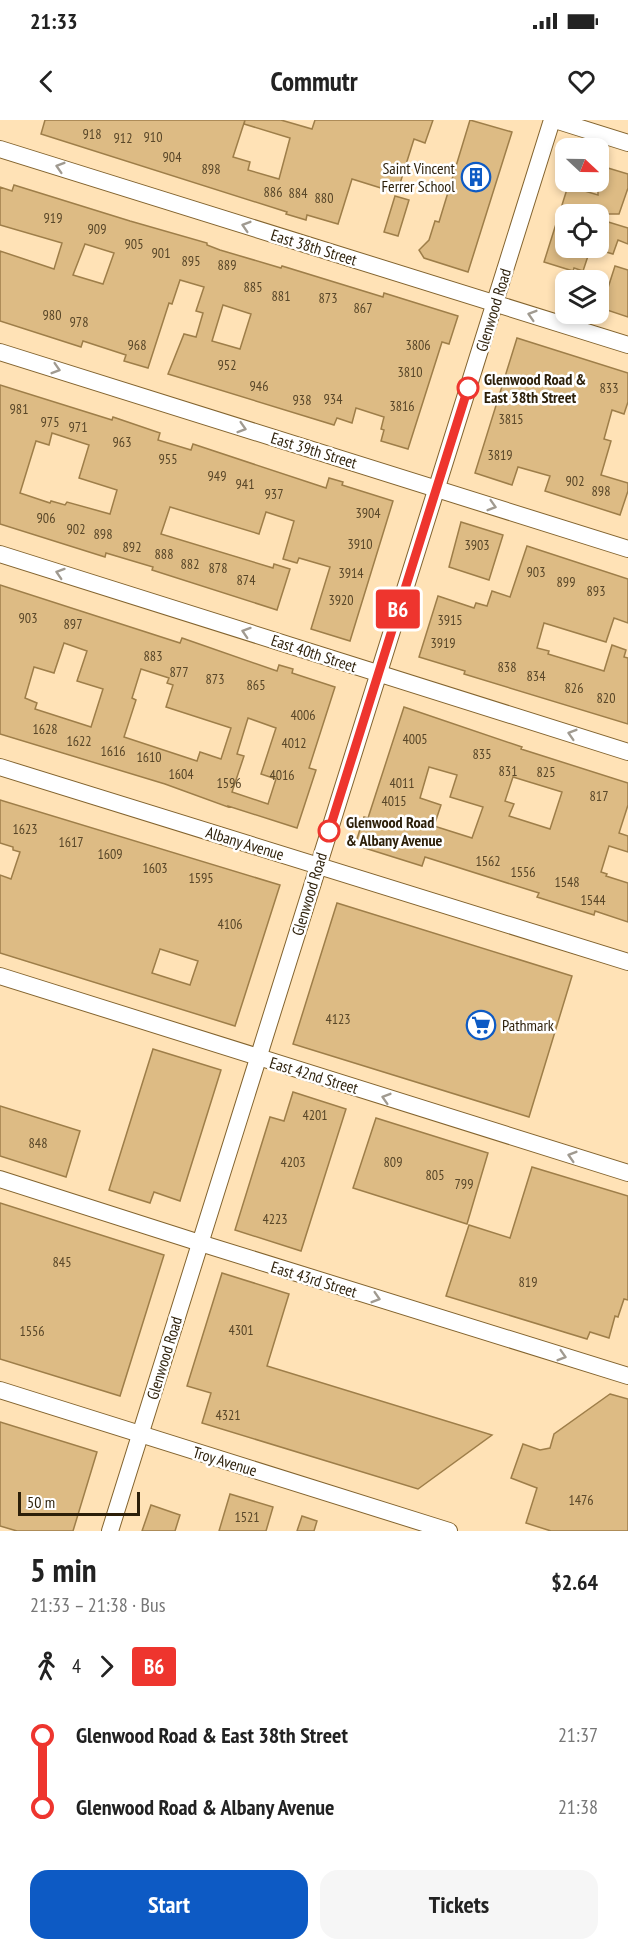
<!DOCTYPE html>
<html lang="en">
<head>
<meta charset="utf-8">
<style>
	body { margin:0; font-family:"PT Sans Narrow",sans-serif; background:#f6f6f6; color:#222; height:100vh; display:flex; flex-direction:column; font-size:22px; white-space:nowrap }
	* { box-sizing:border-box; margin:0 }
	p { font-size:20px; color:#767676 }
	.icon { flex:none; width:33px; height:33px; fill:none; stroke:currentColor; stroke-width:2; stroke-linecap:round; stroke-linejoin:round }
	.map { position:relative; height:1411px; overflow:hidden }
	.side { display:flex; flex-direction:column; background:#fff; flex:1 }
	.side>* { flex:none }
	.badge { padding:0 12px; border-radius:4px; font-size:21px; line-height:39px }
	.needle { width:39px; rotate:112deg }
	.fabs { position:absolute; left:555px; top:18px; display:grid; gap:12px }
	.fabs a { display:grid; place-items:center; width:54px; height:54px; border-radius:12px; background:#fff; box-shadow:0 3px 9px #0003; font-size:30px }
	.scale { position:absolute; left:18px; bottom:15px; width:122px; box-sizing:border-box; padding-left:6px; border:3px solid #2c1f09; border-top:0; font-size:16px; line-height:21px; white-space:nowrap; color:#2c1f09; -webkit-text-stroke:4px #fff; paint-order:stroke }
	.map>.badge { position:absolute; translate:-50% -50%; box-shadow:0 0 0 3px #fff }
	.legs { display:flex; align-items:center; gap:9px; height:66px; padding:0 30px; font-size:20px }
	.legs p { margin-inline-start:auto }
	.head { display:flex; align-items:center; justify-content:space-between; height:102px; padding:0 30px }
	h1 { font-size:33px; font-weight:600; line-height:45px }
	.cta { display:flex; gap:12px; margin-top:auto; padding:12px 30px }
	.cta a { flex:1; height:69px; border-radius:18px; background:#0d5ac4; color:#fff; font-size:24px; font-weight:600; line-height:69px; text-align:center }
	.cta a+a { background:#f6f6f6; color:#222 }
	ul { padding:0 30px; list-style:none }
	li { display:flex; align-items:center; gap:21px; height:72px; font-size:22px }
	li i { display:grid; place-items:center; width:9px; height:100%; margin:0 8px; background:currentColor }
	li i::after { content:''; width:15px; height:15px; margin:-8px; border:4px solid; border-radius:50%; background:#fff }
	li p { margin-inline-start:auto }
	li:first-child i { background:linear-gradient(#0000 50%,currentColor 0) }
	li:last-child i { background:linear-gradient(currentColor 50%,#0000 0) }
	.status { display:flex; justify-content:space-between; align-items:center; height:42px; padding:0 30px; background:#fff; direction:ltr }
	.status svg { height:16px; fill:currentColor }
	header { display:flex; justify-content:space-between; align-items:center; height:78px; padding:0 30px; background:#fff; font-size:27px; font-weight:600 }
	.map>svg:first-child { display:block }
	.building { fill:#ddbb84; stroke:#9e7e49; stroke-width:1.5; fill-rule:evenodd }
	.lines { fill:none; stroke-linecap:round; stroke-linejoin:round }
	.street-casing { stroke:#83642f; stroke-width:18 }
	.street { stroke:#fff; stroke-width:16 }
	.oneway { stroke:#a09a90 }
	.line-1-casing { stroke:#fff; stroke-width:14 }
	.line-1 { stroke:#ee352e; stroke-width:9 }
	.stop-1-dot { fill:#fff; stroke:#ee352e; stroke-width:3 }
	.labels { text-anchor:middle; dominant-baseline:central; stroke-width:5; stroke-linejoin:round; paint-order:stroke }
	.number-label { font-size:14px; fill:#584628 }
	.poi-label { font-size:16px; fill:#2c1f09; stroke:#fff; text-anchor:end }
	.street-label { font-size:16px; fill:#2c1f09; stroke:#fff }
	.stop-label { font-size:16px; font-weight:bold; fill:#2c1f09; stroke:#fff; text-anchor:start }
</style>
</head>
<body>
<div class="status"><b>21:33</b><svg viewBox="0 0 49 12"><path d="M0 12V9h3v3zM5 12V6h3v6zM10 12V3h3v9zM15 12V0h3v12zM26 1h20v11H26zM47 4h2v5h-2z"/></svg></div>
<header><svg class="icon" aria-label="back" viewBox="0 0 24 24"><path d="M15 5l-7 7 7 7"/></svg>Commutr<svg class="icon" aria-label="heart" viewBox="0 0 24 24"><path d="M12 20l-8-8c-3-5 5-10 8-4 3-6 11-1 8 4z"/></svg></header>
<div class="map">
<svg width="628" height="1411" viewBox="0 0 628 1411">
	<rect width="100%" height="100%" fill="#ffe2b6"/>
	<g class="building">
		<polygon points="45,0 245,0 233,37 250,42 248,50 279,59 290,18 244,4 245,0 281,0 312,9 315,0 433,0 425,23 414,19 397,73 352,59 338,104 307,95 306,100 286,94 287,92 41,14"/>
		<polygon points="470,0 512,12 468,152 424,138 419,130 429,120 435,101 439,102"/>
		<polygon points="598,45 628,54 628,68 619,94 566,94 566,129 588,136 583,151 574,148 573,151 544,142 568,66 598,75"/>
		<path d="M14 65 130 101 207 123V125L220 130 281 148 282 146 383 177 384 173 458 196 449 224 442 222 408 329 381 321 384 310 381 309 384 297 356 288 352 303 337 298 334 305 168 254 184 214 196 217 203 193 196 191 204 167 180 160 172 184 169 183 148 248 124 241 126 235 83 221 81 227 0 201V131L54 149 62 123 0 105V67L12 71ZM85 124 114 133 103 164 73 155ZM223 185 251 194 240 229 212 221Z"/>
		<polygon points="395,76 409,80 398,116 384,112"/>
		<polygon points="605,101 628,108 628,124 618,120 613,134 596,129 598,128"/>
		<polygon points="615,146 628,150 628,197 598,187 598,172 606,174"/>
		<polygon points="517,218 628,253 628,282 624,294 612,290 604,319 611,321 601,355 628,363 628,371 620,395 545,371 550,356 518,347 512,365 475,353"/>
		<path d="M0 265 112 300 113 297 160 313 158 320 191 330 193 324 326 368 329 358 343 362 342 365 393 381 350 521 311 509 330 447 299 438 297 443 283 439 294 401 266 392 259 414 170 387 161 414 273 448 274 444 290 449 277 490 152 450 153 447 106 433 105 437 0 404ZM52 313 89 325 79 358 117 370 110 394 67 382 65 385 51 381 50 383 20 373 36 321 49 325Z"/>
		<polygon points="461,402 503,415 489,460 449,447"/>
		<polygon points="527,426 628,459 628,503 614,498 606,522 544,503 537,528 549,531 548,534 604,551 612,525 626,530 624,537 628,538 628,604 464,554 465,551 419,537 438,476 474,488 476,483 487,486 492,471 510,477"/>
		<path d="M0 465 180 523 182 518 277 551 279 545 293 549 292 553 335 567 309 648 316 650 297 708 228 686V687L165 664 0 614ZM64 523 87 531 77 561 103 569 91 607 35 589 37 583 25 578 34 547 54 553ZM141 549 169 558 167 563 173 565 166 587 231 608 221 639 200 632 197 641 124 617 136 580 132 578ZM248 598 276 608 261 654 276 659 268 684 232 672 244 636 237 634Z"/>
		<path d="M404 587 522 627 521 629 628 663V685L619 713 628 716V732L609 726 601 752 607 754 606 756 628 763V802L595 791 594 795 578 790 537 777 539 773 425 737 422 746 355 725 364 697 368 698ZM429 647 457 655 450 677 483 687 472 718 434 706 441 685 420 678ZM513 657 562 672 550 709 509 696 514 684 505 681Z"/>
		<path d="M0 680 280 765 235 906 0 833V755L11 759 20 732 13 730V727L0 723ZM160 829 198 841 190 865 152 853Z"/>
		<polygon points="337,783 572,856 529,997 293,924"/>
		<polygon points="153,929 221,950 180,1081 154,1072 150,1083 109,1070"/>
		<polygon points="293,972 346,989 301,1131 235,1110 270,997 284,1001"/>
		<polygon points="0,986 80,1011 66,1057 0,1036"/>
		<polygon points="376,998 488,1033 467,1104 353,1068"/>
		<polygon points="532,1047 628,1076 628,1180 624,1179 618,1197 615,1196 609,1218 590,1212 587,1219 446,1176 469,1105 510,1118"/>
		<polygon points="0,1083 164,1135 120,1276 0,1239"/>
		<polygon points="222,1153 289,1174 267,1246 492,1315 418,1369 202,1303 211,1273 187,1266"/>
		<polygon points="610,1274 628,1279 628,1411 551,1411 526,1403 537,1368 511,1358 523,1324 540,1330 550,1328 554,1314"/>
		<polygon points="0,1302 97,1332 73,1411 17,1411 0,1406"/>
		<polygon points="230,1374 273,1387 266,1411 219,1411"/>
		<polygon points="151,1385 180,1395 175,1411 142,1411"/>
		<polygon points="302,1396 317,1401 314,1411 297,1411"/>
	</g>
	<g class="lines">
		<g class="street-casing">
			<g id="street">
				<polyline points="555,0 628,23"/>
				<polyline points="0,29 628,225"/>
				<polyline points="0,232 628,429"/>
				<polyline points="0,434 628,632"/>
				<polyline points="0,647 628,842"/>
				<polyline points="0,856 628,1053"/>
				<polyline points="0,1059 200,1123 628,1256"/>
				<polyline points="0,1270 449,1411"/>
				<polyline points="110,1411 552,0"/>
			</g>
		</g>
		<use href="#street" class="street"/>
	</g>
	<defs><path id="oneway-chevron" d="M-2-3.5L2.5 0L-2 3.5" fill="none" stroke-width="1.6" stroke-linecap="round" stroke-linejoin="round" transform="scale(1.5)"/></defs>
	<g class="oneway">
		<use href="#oneway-chevron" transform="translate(60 47) rotate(-163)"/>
		<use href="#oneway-chevron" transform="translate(246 106) rotate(-163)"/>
		<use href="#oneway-chevron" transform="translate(532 195) rotate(-163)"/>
		<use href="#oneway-chevron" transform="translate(56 249) rotate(17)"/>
		<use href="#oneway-chevron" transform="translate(242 308) rotate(17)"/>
		<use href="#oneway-chevron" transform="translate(492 386) rotate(17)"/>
		<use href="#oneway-chevron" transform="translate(60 453) rotate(-162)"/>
		<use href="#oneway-chevron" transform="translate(246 512) rotate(-162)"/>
		<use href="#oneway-chevron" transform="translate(572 614) rotate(-163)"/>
		<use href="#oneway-chevron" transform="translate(386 978) rotate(-163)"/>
		<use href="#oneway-chevron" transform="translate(572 1036) rotate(-163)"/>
		<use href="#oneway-chevron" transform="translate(376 1178) rotate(17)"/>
		<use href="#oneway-chevron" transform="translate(562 1236) rotate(17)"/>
	</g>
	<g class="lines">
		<g class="line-1-casing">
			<polyline id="line-1" points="329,711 468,268"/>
		</g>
		<use href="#line-1" class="line-1"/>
	</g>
	<defs>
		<g id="building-ring" transform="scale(1.5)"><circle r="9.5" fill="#fff" stroke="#0d5ac4" stroke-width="1.5"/><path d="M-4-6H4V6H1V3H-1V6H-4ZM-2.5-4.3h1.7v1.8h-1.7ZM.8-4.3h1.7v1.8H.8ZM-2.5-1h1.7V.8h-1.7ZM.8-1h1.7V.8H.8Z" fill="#0d5ac4"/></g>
		<g id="supermarket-ring" transform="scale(1.5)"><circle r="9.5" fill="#fff" stroke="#0d5ac4" stroke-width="1.5"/><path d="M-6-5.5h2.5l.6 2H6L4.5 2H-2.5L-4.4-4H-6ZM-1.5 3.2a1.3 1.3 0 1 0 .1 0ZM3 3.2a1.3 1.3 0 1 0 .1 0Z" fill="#0d5ac4"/></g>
	</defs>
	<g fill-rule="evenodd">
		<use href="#building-ring" x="476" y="57"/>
		<use href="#supermarket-ring" x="481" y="905"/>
	</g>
	<g class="stop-1-dot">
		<circle cx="468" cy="268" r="10"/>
		<circle cx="329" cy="711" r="10"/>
	</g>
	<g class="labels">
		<g class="number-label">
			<text x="92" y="14">918</text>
			<text x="153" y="17">910</text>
			<text x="123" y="18">912</text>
			<text x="172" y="37">904</text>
			<text x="211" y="49">898</text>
			<text x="273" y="72">886</text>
			<text x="298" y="73">884</text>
			<text x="324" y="78">880</text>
			<text x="53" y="98">919</text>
			<text x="97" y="109">909</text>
			<text x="134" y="124">905</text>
			<text x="161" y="133">901</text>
			<text x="191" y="141">895</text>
			<text x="227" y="145">889</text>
			<text x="253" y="167">885</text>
			<text x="281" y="176">881</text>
			<text x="328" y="178">873</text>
			<text x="363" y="188">867</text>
			<text x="52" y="195">980</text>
			<text x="79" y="202">978</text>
			<text x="137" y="225">968</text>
			<text x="418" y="225">3806</text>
			<text x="227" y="245">952</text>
			<text x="410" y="252">3810</text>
			<text x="259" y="266">946</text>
			<text x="609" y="268">833</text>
			<text x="333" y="279">934</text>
			<text x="302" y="280">938</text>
			<text x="402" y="286">3816</text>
			<text x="19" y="289">981</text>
			<text x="511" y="299">3815</text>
			<text x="50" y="302">975</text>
			<text x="78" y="307">971</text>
			<text x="122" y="322">963</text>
			<text x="500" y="335">3819</text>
			<text x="168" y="339">955</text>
			<text x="217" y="356">949</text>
			<text x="575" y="361">902</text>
			<text x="245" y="364">941</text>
			<text x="601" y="371">898</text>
			<text x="274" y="374">937</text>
			<text x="368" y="393">3904</text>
			<text x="46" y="398">906</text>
			<text x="76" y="409">902</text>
			<text x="103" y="414">898</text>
			<text x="360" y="424">3910</text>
			<text x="477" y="425">3903</text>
			<text x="132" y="427">892</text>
			<text x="164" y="434">888</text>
			<text x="190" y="444">882</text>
			<text x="218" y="448">878</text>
			<text x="536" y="452">903</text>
			<text x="351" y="453">3914</text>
			<text x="246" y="460">874</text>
			<text x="566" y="462">899</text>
			<text x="596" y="471">893</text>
			<text x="341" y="480">3920</text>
			<text x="28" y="498">903</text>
			<text x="450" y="500">3915</text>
			<text x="73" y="504">897</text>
			<text x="443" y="523">3919</text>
			<text x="153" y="536">883</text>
			<text x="507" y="547">838</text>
			<text x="179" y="552">877</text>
			<text x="536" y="556">834</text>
			<text x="215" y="559">873</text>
			<text x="256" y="565">865</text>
			<text x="574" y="568">826</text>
			<text x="606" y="578">820</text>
			<text x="303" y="595">4006</text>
			<text x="45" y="609">1628</text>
			<text x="415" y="619">4005</text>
			<text x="79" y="621">1622</text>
			<text x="294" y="623">4012</text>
			<text x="113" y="631">1616</text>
			<text x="482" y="634">835</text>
			<text x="149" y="637">1610</text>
			<text x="508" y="651">831</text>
			<text x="546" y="652">825</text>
			<text x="181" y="654">1604</text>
			<text x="282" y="655">4016</text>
			<text x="229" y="663">1596</text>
			<text x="402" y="663">4011</text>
			<text x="599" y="676">817</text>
			<text x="394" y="681">4015</text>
			<text x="25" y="709">1623</text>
			<text x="71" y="722">1617</text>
			<text x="110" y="734">1609</text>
			<text x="488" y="741">1562</text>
			<text x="155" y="748">1603</text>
			<text x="523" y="752">1556</text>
			<text x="201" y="758">1595</text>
			<text x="567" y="762">1548</text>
			<text x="593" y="780">1544</text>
			<text x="230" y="804">4106</text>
			<text x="338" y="899">4123</text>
			<text x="315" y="995">4201</text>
			<text x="38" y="1023">848</text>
			<text x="293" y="1042">4203</text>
			<text x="393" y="1042">809</text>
			<text x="435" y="1055">805</text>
			<text x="464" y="1064">799</text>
			<text x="275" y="1099">4223</text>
			<text x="62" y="1142">845</text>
			<text x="528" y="1162">819</text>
			<text x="241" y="1210">4301</text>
			<text x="32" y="1211">1556</text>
			<text x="228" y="1295">4321</text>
			<text x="581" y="1380">1476</text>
			<text x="247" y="1397">1521</text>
		</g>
		<g class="poi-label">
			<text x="455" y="48">Saint Vincent<tspan x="455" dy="18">Ferrer School</tspan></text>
			<text x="502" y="905" text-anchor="start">Pathmark</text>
		</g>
		<g class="street-label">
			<text transform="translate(314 127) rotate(17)">East 38th Street</text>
			<text transform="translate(493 190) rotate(-73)">Glenwood Road</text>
			<text transform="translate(314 330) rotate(17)">East 39th Street</text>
			<text transform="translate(314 533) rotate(18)">East 40th Street</text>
			<text transform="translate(245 723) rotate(17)">Albany Avenue</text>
			<text transform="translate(309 774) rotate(-73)">Glenwood Road</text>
			<text transform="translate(314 955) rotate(17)">East 42nd Street</text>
			<text transform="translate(314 1159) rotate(17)">East 43rd Street</text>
			<text transform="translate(164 1238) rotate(-73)">Glenwood Road</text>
			<text transform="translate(225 1341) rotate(17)">Troy Avenue</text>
		</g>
		<g class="stop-label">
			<text x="484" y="259">Glenwood Road &amp;<tspan x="484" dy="18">East 38th Street</tspan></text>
			<text x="346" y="702">Glenwood Road<tspan x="346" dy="18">&amp; Albany Avenue</tspan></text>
		</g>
	</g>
</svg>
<div class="fabs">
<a><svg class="needle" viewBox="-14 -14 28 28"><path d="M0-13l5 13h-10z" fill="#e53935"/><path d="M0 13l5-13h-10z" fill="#767676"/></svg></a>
<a><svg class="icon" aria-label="locate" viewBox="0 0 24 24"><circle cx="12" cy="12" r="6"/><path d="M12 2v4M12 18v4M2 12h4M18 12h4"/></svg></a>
<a><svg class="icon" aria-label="layers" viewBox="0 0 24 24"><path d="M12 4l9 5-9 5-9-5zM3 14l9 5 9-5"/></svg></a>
</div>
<div class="scale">50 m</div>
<b class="badge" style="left:398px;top:489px;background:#ee352e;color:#fff">B6</b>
</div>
<section class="side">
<div class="head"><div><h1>5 min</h1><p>21:33 – 21:38 · Bus</p></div><b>$2.64</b></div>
<div class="legs"><svg class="icon" aria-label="walk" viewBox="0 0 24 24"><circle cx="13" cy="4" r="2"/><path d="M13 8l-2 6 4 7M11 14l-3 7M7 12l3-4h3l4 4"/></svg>4<svg class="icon" aria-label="forward" viewBox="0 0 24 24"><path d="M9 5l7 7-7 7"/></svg><b class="badge" style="background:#ee352e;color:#fff">B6</b></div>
<ul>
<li><i style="color:#ee352e"></i><b>Glenwood Road &amp; East 38th Street</b><p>21:37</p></li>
<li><i style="color:#ee352e"></i><b>Glenwood Road &amp; Albany Avenue</b><p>21:38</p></li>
</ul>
<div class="cta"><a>Start</a><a>Tickets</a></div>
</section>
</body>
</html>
